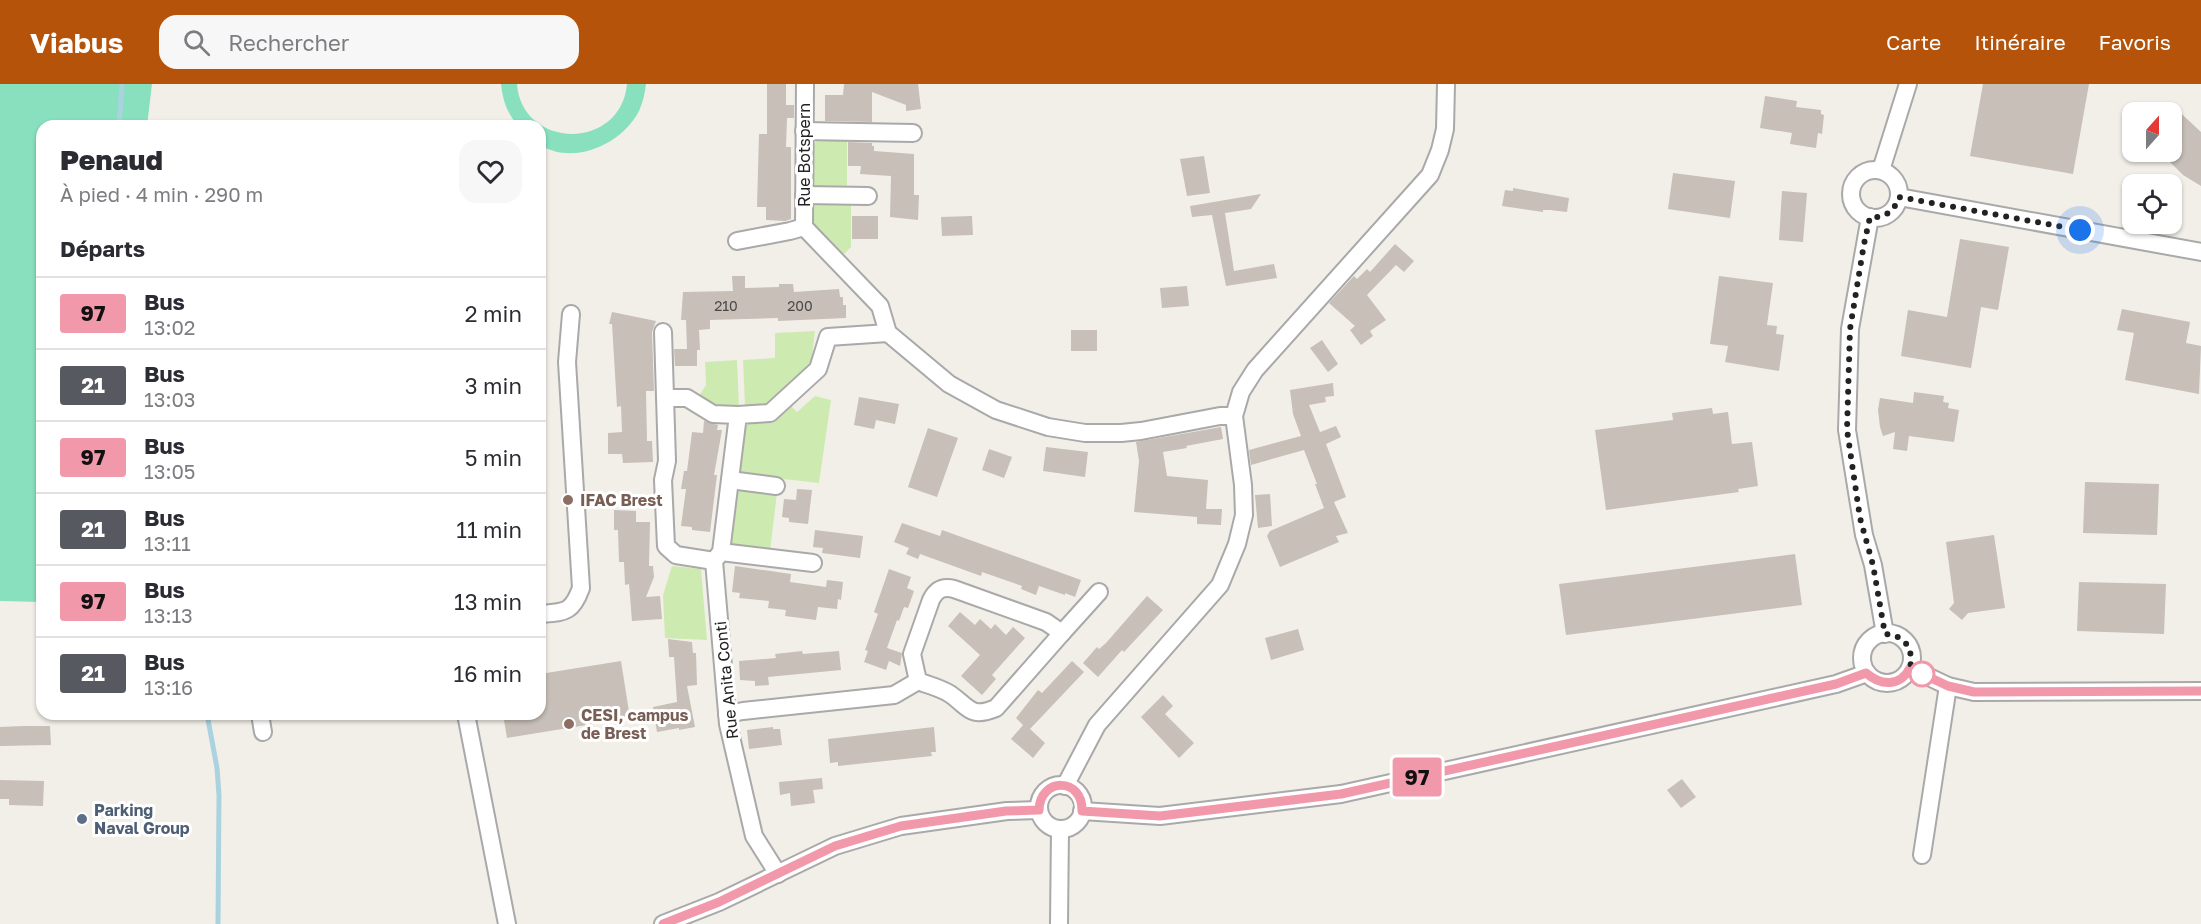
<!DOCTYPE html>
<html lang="fr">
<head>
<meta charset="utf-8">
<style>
	body { margin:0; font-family:"Golos Text",sans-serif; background:#f7f7f7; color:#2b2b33; height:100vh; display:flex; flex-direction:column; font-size:22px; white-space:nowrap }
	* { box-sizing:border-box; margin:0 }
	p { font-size:20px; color:#7c7c81 }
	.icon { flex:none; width:33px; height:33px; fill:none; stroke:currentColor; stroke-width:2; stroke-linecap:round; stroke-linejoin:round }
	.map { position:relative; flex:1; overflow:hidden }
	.panel { position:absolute; left:36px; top:36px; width:510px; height:600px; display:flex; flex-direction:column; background:#fff; border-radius:18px; box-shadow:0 2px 4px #0004 }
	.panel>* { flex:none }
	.badge { padding:0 12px; border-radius:4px; font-size:21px; line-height:39px }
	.needle { width:39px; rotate:21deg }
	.controls { position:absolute; left:2122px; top:18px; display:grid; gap:12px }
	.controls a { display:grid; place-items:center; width:60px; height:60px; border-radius:12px; background:#fff; box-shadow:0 2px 4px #0004; font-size:30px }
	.you { position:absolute; width:30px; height:30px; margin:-15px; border:4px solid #fff; border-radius:50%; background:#1a73e8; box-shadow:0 0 0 9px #1a73e833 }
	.map>.badge { position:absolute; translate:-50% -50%; box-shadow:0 0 0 3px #fff }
	h2 { padding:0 24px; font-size:22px; line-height:54px }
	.round { display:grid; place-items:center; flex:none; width:63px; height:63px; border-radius:18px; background:#f7f7f7 }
	.overview { display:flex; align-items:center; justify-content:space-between; height:102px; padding:0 24px }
	h1 { font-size:28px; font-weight:800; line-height:45px }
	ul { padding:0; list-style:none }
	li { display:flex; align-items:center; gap:18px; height:72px; padding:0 24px; border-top:2px solid #e1e1e2 }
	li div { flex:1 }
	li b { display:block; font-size:22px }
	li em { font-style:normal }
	li .badge { min-width:66px; font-weight:700; text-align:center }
	header { display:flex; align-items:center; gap:36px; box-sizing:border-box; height:84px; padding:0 30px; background:#b45309; color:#fff }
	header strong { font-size:28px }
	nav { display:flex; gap:33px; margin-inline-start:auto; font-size:21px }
	.search { width:420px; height:54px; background:#f7f7f7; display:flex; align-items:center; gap:15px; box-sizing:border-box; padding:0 21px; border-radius:18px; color:#7c7c81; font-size:22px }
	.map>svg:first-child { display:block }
	.grass { fill:#cdebb0 }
	.pitch { fill:#88e0be }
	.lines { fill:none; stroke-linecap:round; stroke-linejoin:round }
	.stream { stroke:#aad3df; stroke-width:5 }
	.building { fill:#c7bfb8 }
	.minor-casing { stroke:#a9a9a9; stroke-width:20 }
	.minor { stroke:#fff; stroke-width:16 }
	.line-casing { stroke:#fff; stroke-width:14 }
	.line { stroke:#f298ab; stroke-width:9 }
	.walk { stroke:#222; stroke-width:6; stroke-dasharray:0 10.8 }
	.education-dot { fill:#8d6e63; stroke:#fff; stroke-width:2 }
	.stop-dot { fill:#fff; stroke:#f298ab; stroke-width:3 }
	.service-dot { fill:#5c6f8a; stroke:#fff; stroke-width:2 }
	.labels { text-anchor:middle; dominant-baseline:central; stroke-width:6; stroke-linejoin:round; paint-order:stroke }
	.number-label { font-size:14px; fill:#4b4948 }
	.street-label { font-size:16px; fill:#222; stroke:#fff }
	.education-label { font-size:16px; font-weight:bold; fill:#785e54; stroke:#fff; text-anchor:start }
	.service-label { font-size:16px; font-weight:bold; fill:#4e5e75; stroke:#fff; text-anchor:start }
</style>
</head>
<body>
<header>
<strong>Viabus</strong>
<div class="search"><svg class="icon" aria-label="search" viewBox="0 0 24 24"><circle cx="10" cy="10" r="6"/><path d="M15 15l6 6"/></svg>Rechercher</div>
<nav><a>Carte</a><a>Itinéraire</a><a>Favoris</a></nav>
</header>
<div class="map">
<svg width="2201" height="840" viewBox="0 0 2201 840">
	<rect width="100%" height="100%" fill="#f2efe9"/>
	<g class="grass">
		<polygon points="820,54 847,54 847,104 815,103 810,98 811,63"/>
		<polygon points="816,118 851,119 851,163 843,171 811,137 812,123"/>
		<polygon points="815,247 811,280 766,321 745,322 743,276 775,274 775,249"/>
		<polygon points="737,276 739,322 713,324 699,312 706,301 705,278"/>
		<polygon points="815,312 831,316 819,399 774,394 770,392 769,394 743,390 738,385 743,344 751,336 781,331 780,328 789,320 797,328"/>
		<polygon points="741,404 777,409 770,467 734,462 730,457 736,409"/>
		<polygon points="672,482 701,485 707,556 665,554 663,511"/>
	</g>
	<g class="pitch">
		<polygon points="0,0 152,0 147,42 42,42 42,518 0,517"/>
		<path d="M501 0H517C522 66 621 67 627 0H646C645 9 643 18 639 27 622 60 574 82 540 61V42H518C507 28 503 18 501 0Z"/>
	</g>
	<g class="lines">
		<g class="stream">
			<polyline points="119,42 122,0"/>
			<polyline points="207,630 217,684 219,711 218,840"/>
		</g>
	</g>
	<g class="building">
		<polygon points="767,0 786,0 786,21 794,21 794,34 787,34 786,63 791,63 791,135 785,137 766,136 766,123 757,123 759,50 767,50"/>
		<polygon points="844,0 918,0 921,25 906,27 906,21 872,8 872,38 825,37 825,11 843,11"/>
		<polygon points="1983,0 2089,0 2073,90 1970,72"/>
		<polygon points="1765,12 1797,17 1796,23 1821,26 1821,30 1824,31 1822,50 1818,49 1816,64 1790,60 1792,49 1760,44"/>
		<polygon points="2172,21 2201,48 2201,102 2183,91 2160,68 2172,68"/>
		<polygon points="848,58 872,59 872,62 874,62 874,67 914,70 914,111 919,111 918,136 890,133 891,92 860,90 861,82 848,82"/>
		<polygon points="1204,72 1210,109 1187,112 1180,75"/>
		<polygon points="1673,89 1735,97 1730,134 1668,125"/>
		<polygon points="1513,104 1569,114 1567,128 1550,126 1543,126 1543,128 1502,122 1505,106 1513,107"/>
		<polygon points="1782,107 1807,109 1803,158 1779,156"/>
		<polygon points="1261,110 1251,125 1225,129 1234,187 1274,180 1277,194 1226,202 1212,131 1192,133 1190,122"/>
		<rect x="852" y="132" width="26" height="23"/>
		<polygon points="972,132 973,151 942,152 941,133"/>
		<polygon points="1960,155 2009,163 1998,226 1981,223 1971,284 1901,272 1908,226 1947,233"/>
		<polygon points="1395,160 1414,177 1404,188 1396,181 1367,211 1386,236 1370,247 1373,252 1361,261 1350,246 1355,242 1329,219 1354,192 1357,195 1367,185 1370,188"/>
		<polygon points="732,192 745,192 745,204 779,203 779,200 793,200 794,208 839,205 840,213 843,213 843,221 846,221 846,234 778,237 778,234 710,236 710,245 699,246 700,266 697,266 697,282 675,282 674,265 687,265 686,236 681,236 683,208 733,207"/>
		<polygon points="1719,192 1773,199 1767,241 1777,242 1776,250 1784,251 1779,287 1725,278 1728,262 1710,260"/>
		<polygon points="1187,202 1189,222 1162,224 1160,204"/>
		<polygon points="2122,225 2190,238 2186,259 2201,262 2199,310 2125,296 2134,249 2117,246"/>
		<polygon points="612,228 656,237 652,248 654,307 646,307 647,357 652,357 653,378 623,379 622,370 608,370 608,349 622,348 621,322 617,323 612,240 609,240"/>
		<rect x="1071" y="246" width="26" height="21"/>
		<polygon points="1322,256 1338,280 1328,288 1310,264"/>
		<polygon points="1333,299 1334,312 1325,313 1326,318 1309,321 1320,348 1336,342 1341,353 1326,360 1346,413 1334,418 1348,449 1336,452 1339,458 1280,483 1267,452 1270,447 1324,424 1315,400 1317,400 1304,366 1251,381 1249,366 1301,352 1293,330 1290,306"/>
		<polygon points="1914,308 1944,312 1943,318 1949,319 1948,324 1959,326 1954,358 1909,352 1907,367 1893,365 1895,348 1883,352 1880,343 1878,326 1880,314 1913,319"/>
		<polygon points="859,313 899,320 895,340 876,336 874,345 854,341"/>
		<polygon points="1712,324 1713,330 1728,328 1732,360 1752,358 1758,402 1738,405 1739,408 1606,426 1595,346 1673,336 1672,329"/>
		<polygon points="704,337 718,341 717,346 722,346 714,391 717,391 710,448 692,446 692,443 681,442 686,405 681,405 684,387 687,387 692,348 703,349"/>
		<polygon points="1221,343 1223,355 1186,362 1187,364 1163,368 1167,392 1208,396 1206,425 1222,425 1221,441 1197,440 1197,433 1134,428 1139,377 1136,358"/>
		<polygon points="928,344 958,354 937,413 908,403"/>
		<polygon points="1046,363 1088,368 1085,393 1043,387"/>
		<polygon points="989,365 1012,373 1004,394 982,386"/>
		<polygon points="2085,398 2159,400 2157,451 2083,449"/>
		<polygon points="797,405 812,406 808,440 789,438 789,434 782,433 784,415 796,416"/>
		<polygon points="1270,410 1272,442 1258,444 1255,411"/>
		<polygon points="614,426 636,427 636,438 650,438 649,482 653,482 654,493 646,513 660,512 662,535 632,537 629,500 625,501 624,478 619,478 618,446 614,446"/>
		<polygon points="902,439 940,452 942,446 1081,496 1075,513 1065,509 1065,511 1039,502 1036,511 1021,505 1022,502 982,488 981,492 920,470 918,475 906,470 909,464 894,458"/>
		<polygon points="815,446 863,452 860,474 822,469 823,464 813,463"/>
		<polygon points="1994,451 2005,524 1968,529 1962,536 1949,525 1954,519 1946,458"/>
		<polygon points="1795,470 1802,521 1566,551 1559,500"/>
		<polygon points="735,482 791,490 790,498 826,503 827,496 843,498 841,516 838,515 837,525 818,523 816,536 785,532 786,526 768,524 769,517 739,514 740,509 732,508"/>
		<polygon points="889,485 911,493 907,504 914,507 908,524 904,523 899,537 897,536 887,564 902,569 900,582 889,577 886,586 864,578 868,567 865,566 878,530 874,528"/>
		<polygon points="2079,498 2166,500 2164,550 2077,547"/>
		<polygon points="1147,512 1163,526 1124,568 1122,566 1098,593 1083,579 1097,563 1099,565 1106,559"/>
		<polygon points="960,528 975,541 980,535 991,545 995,540 1006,551 1013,543 1025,554 992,591 996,595 982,611 961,592 980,571 948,542"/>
		<polygon points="1298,545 1304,566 1271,576 1265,554"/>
		<polygon points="668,555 692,558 693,569 696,569 697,601 687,602 695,643 679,646 679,644 657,648 653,623 677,618 674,573 669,573"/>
		<polygon points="802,567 803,570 839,567 841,586 768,593 769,601 755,602 755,597 740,596 739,577 776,574 775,570"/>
		<polygon points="621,577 630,634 507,654 503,630 540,630 540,590"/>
		<polygon points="1072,577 1084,588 1030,645 1045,659 1033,674 1011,655 1023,641 1016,634 1038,606 1042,609"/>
		<polygon points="1163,611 1173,622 1165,630 1194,659 1179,674 1141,633"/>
		<polygon points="23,642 50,642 51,661 0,662 0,643"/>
		<polygon points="773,643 773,645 780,645 782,661 749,665 747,646"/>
		<polygon points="934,643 936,668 931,668 932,672 838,682 838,678 830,679 828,655"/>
		<polygon points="822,694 823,705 813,706 815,719 791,722 790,709 780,711 779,698"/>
		<polygon points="1682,695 1696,713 1681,724 1667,706"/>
		<polygon points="0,696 44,697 43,722 9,721 9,715 0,715"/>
	</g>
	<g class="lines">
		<g class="minor-casing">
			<g id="minor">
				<polyline points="805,0 804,143 880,222 888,249 949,300 996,326 1048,343 1085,349 1121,349 1141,347 1220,332 1234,332"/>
				<polyline points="804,47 913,49"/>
				<circle cx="1875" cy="110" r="24"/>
				<polyline points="1881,86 1908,0"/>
				<polyline points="804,111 868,112"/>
				<polyline points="1899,113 2201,168"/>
				<polyline points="1870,133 1850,245 1847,346 1864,451 1873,481 1885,550"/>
				<polyline points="737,157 790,147 804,143"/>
				<polyline points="663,248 667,377 663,396 666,462 676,471 714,477"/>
				<polyline points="665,314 687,314 713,330 738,331"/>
				<polyline points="730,396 776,402"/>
				<polyline points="721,468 813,479"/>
				<path d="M540 530C565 528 572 529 581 504L567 278 571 230"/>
				<polyline points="1062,549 1099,508"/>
				<circle cx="1887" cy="574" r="25"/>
				<polyline points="1910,584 1948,602 1974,608 2201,607"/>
				<polyline points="260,630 263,648"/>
				<polyline points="466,630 507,840"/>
				<path d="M727 630 743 627 894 611 918 597C928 601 941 604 950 610 969 623 970 635 996 624L1062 549 1046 538 954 505C942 502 936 506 931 516L912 570 918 597"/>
				<circle cx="1061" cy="723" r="22"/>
				<polyline points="1065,702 1097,641 1220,501 1237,460 1244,431 1243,401 1234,332 1241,308 1255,286 1430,91 1440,66 1445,45 1446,0"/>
				<polyline points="1082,727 1160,732 1341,710 1836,600 1867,589"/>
				<polyline points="1922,771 1948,602"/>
				<polyline points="778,790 754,752 728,640 714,477 721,468 738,331 770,329 818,285 828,253 888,249"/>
				<polyline points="663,840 719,818 835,762 901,742 1007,727 1039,726"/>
				<polyline points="1059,840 1060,745"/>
			</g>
		</g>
		<use href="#minor" class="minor"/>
	</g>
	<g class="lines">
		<g class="line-casing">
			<path id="line" d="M663 840 719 818 835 762 901 742 1006 727 1039 726C1040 693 1083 693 1082 727L1160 732 1341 710 1836 600 1866 589C1881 602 1900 603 1910 584L1948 602 1974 608 2201 607"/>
		</g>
		<use href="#line" class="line"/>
		<path class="walk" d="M1922 590 1929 593 1910 584C1914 565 1905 551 1885 550L1873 481 1860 434 1847 346 1850 245 1864 160 1870 133C1885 134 1894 128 1899 113L2080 146"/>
	</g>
	<g class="education-dot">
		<circle cx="568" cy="416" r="6"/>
		<circle cx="569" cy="640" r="6"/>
	</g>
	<circle class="stop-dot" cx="1922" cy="590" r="12"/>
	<circle class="service-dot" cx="82" cy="735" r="6"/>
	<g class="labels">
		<g class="number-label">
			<text x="726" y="221">210</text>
			<text x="800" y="221">200</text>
		</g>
		<g class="street-label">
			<text transform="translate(804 71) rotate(-90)">Rue Botspern</text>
			<text transform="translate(726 596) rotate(-96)">Rue Anita Conti</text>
		</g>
		<g class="education-label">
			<text x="580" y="416">IFAC Brest</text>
			<text x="581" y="631">CESI, campus<tspan x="581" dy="18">de Brest</tspan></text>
		</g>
		<g class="service-label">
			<text x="94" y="726">Parking<tspan x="94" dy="18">Naval Group</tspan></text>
		</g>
	</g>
</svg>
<div class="controls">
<a><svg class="needle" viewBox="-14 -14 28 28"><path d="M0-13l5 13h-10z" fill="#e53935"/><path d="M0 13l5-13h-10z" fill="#7c7c81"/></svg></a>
<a><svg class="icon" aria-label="locate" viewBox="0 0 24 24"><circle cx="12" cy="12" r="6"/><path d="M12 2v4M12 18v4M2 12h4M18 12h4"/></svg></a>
</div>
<div class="you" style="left:2080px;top:146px"></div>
<b class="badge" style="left:1417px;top:693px;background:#f298ab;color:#111">97</b>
<section class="panel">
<div class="overview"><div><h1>Penaud</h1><p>À pied · 4 min · 290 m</p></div><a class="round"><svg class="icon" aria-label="heart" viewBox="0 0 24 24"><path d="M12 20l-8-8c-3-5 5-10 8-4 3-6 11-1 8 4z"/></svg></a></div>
<h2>Départs</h2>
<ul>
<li><span class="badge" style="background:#f298ab;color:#111">97</span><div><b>Bus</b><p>13:02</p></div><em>2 min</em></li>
<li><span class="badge" style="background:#56595f;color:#fff">21</span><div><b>Bus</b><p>13:03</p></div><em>3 min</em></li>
<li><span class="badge" style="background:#f298ab;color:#111">97</span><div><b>Bus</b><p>13:05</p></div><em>5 min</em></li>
<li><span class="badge" style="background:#56595f;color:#fff">21</span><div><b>Bus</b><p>13:11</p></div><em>11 min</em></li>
<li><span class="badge" style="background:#f298ab;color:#111">97</span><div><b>Bus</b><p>13:13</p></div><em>13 min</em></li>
<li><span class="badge" style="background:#56595f;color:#fff">21</span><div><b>Bus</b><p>13:16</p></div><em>16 min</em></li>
</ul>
</section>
</div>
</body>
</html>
